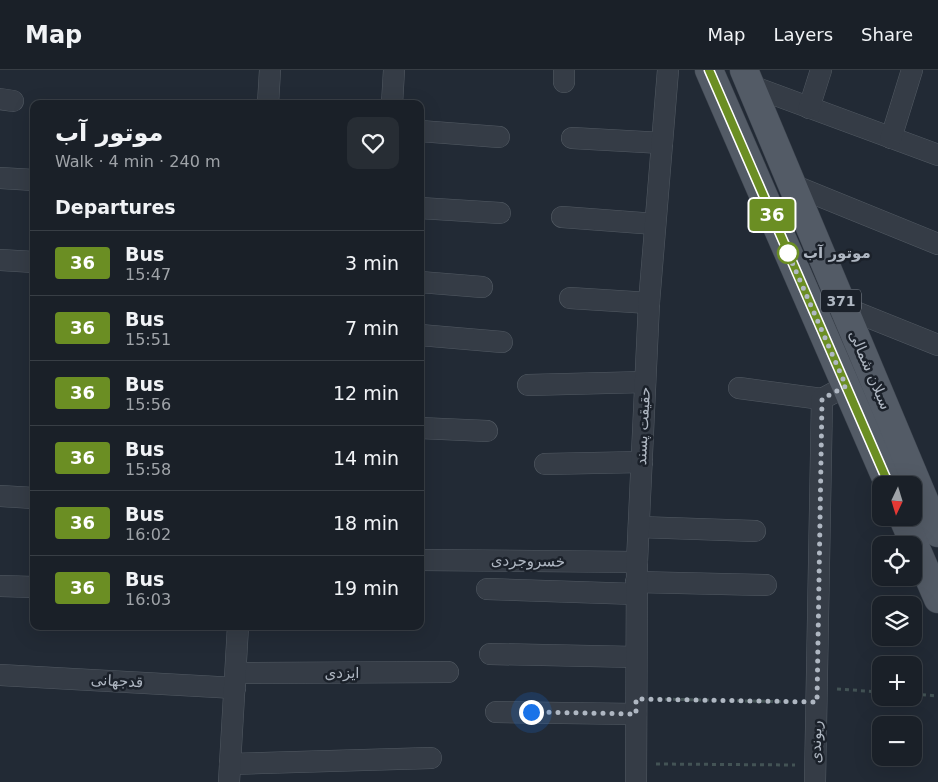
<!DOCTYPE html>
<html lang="en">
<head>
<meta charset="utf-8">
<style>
	body { margin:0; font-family:"DejaVu Sans",Vazirmatn,sans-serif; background:#272d34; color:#f1f3f6; height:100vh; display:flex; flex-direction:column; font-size:19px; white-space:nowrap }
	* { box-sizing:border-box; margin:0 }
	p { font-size:16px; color:#9fa3a8 }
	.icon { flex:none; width:28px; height:28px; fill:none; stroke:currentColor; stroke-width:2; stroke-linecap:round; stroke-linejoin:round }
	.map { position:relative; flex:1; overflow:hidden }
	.panel { position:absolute; left:30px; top:30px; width:394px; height:530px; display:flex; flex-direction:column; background:#1a2028; border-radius:10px; box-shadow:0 5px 20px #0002,0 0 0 1px #383e45 }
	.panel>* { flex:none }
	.badge { padding:0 10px; border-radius:4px; font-size:18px; line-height:32px }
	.needle { width:32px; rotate:184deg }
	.fabs { position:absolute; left:872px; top:406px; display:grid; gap:10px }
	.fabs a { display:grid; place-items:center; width:50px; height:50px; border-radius:10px; background:#1a2028; box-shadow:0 5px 20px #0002,0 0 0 1px #383e45; font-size:25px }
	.you { position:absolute; width:25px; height:25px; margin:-12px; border:4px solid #fff; border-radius:50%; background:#1a73e8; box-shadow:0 0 0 8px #1a73e833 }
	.map>.badge { position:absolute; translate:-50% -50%; box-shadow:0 0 0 2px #fff }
	h2 { padding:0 25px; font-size:19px; line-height:45px }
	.round { display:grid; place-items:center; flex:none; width:52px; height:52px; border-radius:10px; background:#272d34 }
	.summary { display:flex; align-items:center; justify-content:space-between; height:85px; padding:0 25px }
	h1 { font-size:24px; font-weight:600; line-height:38px }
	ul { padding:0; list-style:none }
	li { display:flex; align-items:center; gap:15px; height:65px; padding:0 25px; border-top:1px solid #383e45 }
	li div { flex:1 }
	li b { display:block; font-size:19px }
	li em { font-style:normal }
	li .badge { min-width:55px; font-weight:700; text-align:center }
	header { display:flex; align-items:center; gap:30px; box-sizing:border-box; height:70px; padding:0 25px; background:#1a2028; border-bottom:1px solid #383e45 }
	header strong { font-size:24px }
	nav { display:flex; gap:28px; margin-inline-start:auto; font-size:18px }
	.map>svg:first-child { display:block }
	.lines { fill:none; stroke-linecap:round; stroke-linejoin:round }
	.minor-casing { stroke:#525a63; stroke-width:22 }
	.major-casing { stroke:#3e454f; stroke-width:29 }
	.path { stroke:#435355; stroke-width:3; stroke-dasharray:4 4; stroke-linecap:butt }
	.minor { stroke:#353c46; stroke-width:21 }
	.major { stroke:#535b66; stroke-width:28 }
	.line-casing { stroke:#fff; stroke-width:11 }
	.line { stroke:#6b8e23; stroke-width:8 }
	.walk { stroke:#afb7c2; stroke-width:5; stroke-dasharray:0 9 }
	.stop-dot { fill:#fff; stroke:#6b8e23; stroke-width:2.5 }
	.labels { text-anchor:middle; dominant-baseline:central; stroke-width:5; stroke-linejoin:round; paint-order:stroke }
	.shield { fill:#1b212a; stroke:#838a94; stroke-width:1 }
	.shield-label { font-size:14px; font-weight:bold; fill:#afb7c2 }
	.stop-label { font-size:15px; font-weight:bold; fill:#afb7c2; stroke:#1b212a; text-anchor:start }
	.street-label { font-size:15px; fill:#afb7c2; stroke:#1b212a }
</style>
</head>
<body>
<header>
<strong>Map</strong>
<nav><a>Map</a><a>Layers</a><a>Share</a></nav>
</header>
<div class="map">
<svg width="938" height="712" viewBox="0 0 938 712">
	<rect width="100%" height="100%" fill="#222a35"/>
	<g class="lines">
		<g class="minor-casing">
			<g id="minor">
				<polyline points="564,12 564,0"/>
				<polyline points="751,16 938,85"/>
				<polyline points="0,29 13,31"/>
				<polyline points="268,34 270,0"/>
				<polyline points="392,34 394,0"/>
				<polyline points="809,38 821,0"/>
				<polyline points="420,61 499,67"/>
				<polyline points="572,68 662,73"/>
				<polyline points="891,68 912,0"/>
				<polyline points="0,108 34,110"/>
				<polyline points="790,114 938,174"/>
				<polyline points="420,138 500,143"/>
				<polyline points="562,147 655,154"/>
				<polyline points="0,190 34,192"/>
				<polyline points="420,212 482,217"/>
				<polyline points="570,228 649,233"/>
				<polyline points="843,237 938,275"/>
				<polyline points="420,265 502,272"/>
				<polyline points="528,315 645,312"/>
				<polyline points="739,318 822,329"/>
				<polyline points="420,358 487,361"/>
				<polyline points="545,394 642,392"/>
				<polyline points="0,426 34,428"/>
				<polyline points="639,457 755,461"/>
				<polyline points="420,490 637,492"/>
				<polyline points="636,512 766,515"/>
				<polyline points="0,516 34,517"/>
				<polyline points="487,519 636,524"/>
				<polyline points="490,584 636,587"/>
				<polyline points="236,603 448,602"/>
				<polyline points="0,605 235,618"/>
				<polyline points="496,642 636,644"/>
				<polyline points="230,694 431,688"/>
				<polyline points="229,712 238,556"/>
				<polyline points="636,712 637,492 649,233 668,0"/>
				<polyline points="815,712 822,329 846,316"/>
			</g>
		</g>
		<g class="major-casing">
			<g id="major">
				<polyline points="709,0 889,415"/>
				<polyline points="744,0 938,463"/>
				<polyline points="903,448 938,529"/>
			</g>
		</g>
		<g class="path">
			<polyline points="837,619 881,622"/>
			<polyline points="914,624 938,626"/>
			<polyline points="657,629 796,632"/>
			<polyline points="656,694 795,695"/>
		</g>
		<use href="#minor" class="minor"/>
		<use href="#major" class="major"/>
	</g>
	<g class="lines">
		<g class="line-casing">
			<polyline id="line" points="709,0 889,415"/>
		</g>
		<use href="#line" class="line"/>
		<polyline class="walk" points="531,642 636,644 636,629 817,632 822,329 846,316 788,183"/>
	</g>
	<circle class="stop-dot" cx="788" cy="183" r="10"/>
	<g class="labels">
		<rect class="shield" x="821" y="219.5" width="40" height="23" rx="4"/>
		<g class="shield-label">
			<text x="841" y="231">371</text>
		</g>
		<g class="stop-label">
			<text x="803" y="183">موتور آب</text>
		</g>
		<g class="street-label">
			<text transform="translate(870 300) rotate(67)">سبلان شمالی</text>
			<text transform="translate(643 356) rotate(-87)">حقیقت پسند</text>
			<text transform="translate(528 491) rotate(1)">خسروجردی</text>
			<text x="342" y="603">ایزدی</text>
			<text transform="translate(117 611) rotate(3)">قدجهانی</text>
			<text transform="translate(816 672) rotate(-89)">ریوندی</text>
		</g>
	</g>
</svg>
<div class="fabs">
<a><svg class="needle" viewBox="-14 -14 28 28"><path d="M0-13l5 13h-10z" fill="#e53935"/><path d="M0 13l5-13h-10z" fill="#9fa3a8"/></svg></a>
<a><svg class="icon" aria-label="locate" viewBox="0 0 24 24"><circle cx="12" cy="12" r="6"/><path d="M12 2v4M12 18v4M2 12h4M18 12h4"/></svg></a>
<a><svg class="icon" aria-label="layers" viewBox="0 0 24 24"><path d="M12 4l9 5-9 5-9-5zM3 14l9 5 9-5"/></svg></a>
<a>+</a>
<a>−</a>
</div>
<div class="you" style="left:531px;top:642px"></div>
<b class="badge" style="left:772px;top:145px;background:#6b8e23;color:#fff">36</b>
<section class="panel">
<div class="summary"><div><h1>موتور آب</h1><p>Walk · 4 min · 240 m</p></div><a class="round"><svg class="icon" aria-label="heart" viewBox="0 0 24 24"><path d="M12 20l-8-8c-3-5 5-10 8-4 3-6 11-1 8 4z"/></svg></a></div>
<h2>Departures</h2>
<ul>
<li><span class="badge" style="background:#6b8e23;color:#fff">36</span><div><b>Bus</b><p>15:47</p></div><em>3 min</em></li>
<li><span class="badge" style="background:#6b8e23;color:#fff">36</span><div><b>Bus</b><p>15:51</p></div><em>7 min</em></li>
<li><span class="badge" style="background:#6b8e23;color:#fff">36</span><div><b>Bus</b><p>15:56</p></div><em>12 min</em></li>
<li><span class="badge" style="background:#6b8e23;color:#fff">36</span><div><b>Bus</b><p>15:58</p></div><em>14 min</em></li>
<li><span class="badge" style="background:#6b8e23;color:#fff">36</span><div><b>Bus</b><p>16:02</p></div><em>18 min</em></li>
<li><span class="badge" style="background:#6b8e23;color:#fff">36</span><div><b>Bus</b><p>16:03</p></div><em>19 min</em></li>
</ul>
</section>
</div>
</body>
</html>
